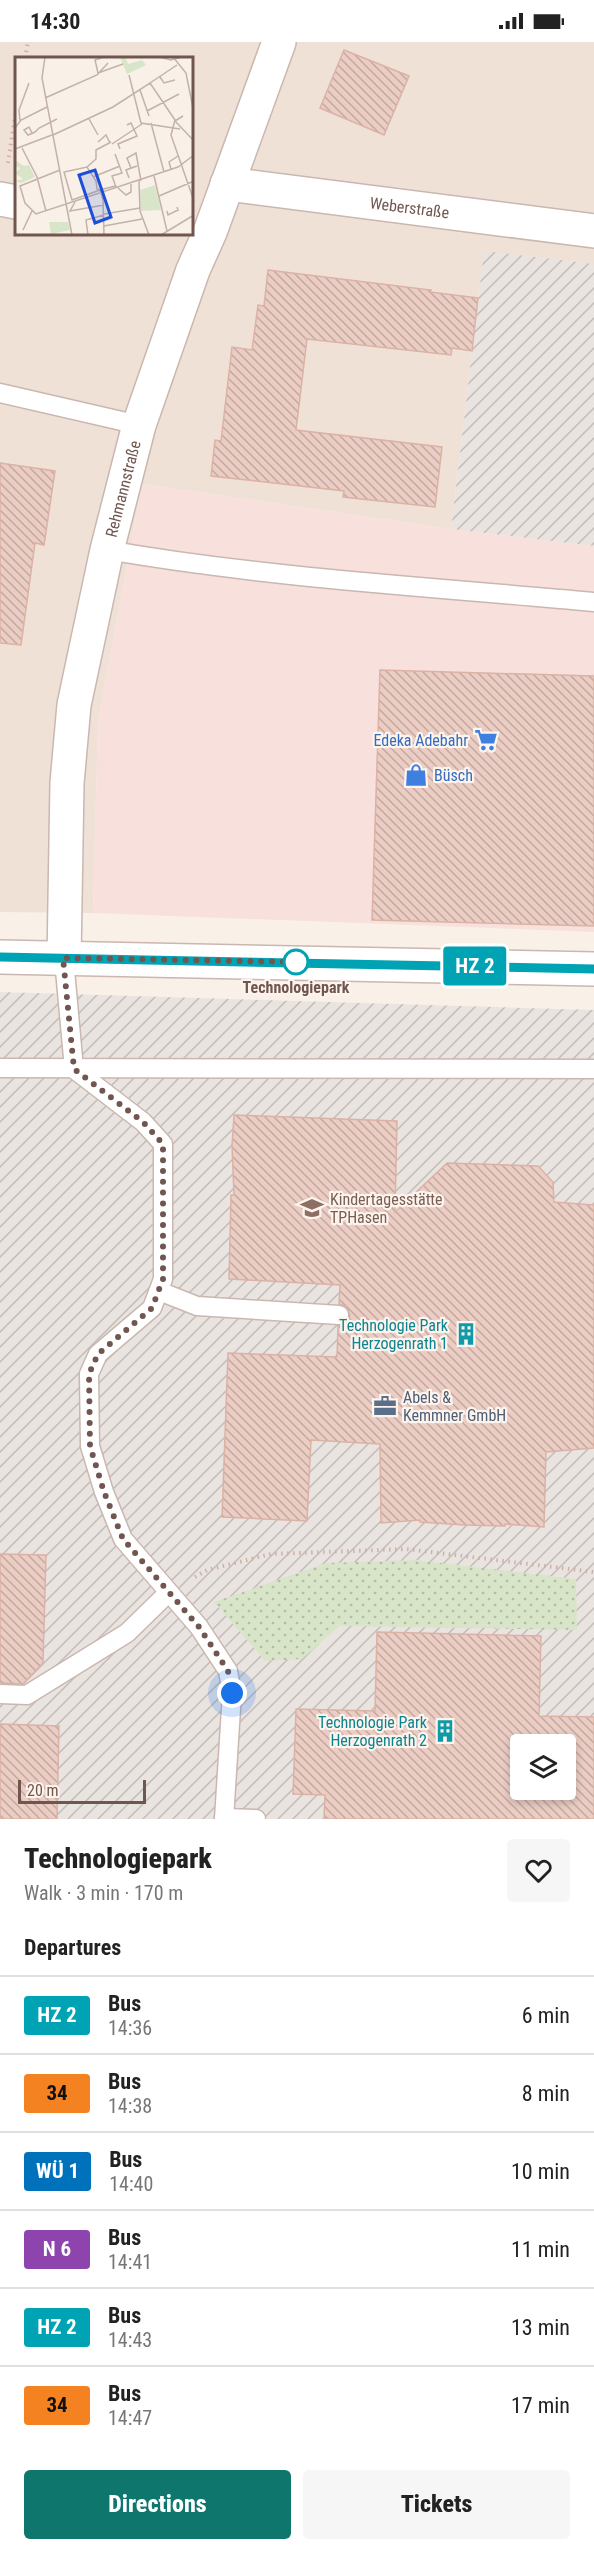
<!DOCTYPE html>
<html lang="en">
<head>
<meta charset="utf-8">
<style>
	body { margin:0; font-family:"Roboto Condensed",sans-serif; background:#f6f6f6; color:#222; height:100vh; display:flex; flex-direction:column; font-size:22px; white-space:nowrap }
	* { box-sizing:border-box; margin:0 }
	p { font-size:20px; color:#767676 }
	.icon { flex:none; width:33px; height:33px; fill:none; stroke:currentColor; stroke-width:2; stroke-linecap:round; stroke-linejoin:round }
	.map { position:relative; height:1777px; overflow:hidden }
	.panel { display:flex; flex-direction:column; background:#fff; flex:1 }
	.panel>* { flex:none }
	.badge { padding:0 12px; border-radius:4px; font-size:21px; line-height:39px }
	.controls { position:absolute; left:510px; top:1692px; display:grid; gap:12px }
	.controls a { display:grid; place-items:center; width:66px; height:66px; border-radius:6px; background:#fff; box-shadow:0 3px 9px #0003; font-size:30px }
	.scale { position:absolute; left:18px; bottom:15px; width:128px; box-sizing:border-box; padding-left:6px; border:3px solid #70564f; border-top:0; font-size:16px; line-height:21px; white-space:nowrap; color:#70564f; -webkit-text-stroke:4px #fdf4ee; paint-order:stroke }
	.you { position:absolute; width:30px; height:30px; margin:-15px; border:4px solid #fff; border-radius:50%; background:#1a73e8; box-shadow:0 0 0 9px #1a73e833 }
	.map>.badge { position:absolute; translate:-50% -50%; box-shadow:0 0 0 3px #fff }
	h2 { padding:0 24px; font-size:22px; line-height:54px }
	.round { display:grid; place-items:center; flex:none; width:63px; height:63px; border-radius:6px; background:#f6f6f6 }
	.headline { display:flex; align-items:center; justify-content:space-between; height:102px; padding:0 24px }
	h1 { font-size:28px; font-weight:800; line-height:45px }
	.cta { display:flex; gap:12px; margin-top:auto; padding:12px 24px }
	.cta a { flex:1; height:69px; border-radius:6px; background:#0f766e; color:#fff; font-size:24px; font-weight:800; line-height:69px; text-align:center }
	.cta a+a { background:#f6f6f6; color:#222 }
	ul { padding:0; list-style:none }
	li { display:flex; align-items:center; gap:18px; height:78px; padding:0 24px; border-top:2px solid #e0e0e0 }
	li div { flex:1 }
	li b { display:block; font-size:22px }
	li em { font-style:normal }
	li .badge { min-width:66px; font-weight:700; text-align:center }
	.status { display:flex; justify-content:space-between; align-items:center; height:42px; padding:0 30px; background:#fff; direction:ltr }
	.status svg { height:16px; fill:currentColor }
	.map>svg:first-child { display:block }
	.residential { fill:#f0e1d7; fill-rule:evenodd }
	.commercial { fill:#f8e1dd }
	.industrial { fill:url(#industrial-furrows); fill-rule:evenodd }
	.green { fill:url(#green-dots) }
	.building { fill:url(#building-back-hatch); stroke:#dcb2a5; stroke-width:1.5; fill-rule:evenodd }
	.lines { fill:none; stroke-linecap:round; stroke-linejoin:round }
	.service-casing { stroke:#cab7af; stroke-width:21 }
	.minor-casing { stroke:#cab7af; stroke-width:36 }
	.tertiary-casing { stroke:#cab7af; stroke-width:36 }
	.path { stroke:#d0b0a6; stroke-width:4; stroke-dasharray:1.5 4.5; stroke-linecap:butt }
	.service { stroke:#fff; stroke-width:18 }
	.minor { stroke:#fff; stroke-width:33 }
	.tertiary { stroke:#fff; stroke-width:33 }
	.line-casing { stroke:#fff; stroke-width:14 }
	.line { stroke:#00a3b4; stroke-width:9 }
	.walk { stroke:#70564f; stroke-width:6; stroke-dasharray:0 10.8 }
	.stop-dot { fill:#fff; stroke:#00a3b4; stroke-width:3 }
	.labels { text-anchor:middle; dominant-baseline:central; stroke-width:4.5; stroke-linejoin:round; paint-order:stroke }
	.street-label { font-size:16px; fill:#70564f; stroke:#fdf4ee }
	.shop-label { font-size:16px; fill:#366cbe; stroke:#fdf4ee; text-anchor:end }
	.stop-label { font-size:16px; font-weight:bold; fill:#70564f; stroke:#fdf4ee }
	.education-label { font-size:16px; fill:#785e54; stroke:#fdf4ee; text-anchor:start }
	.culture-label { font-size:16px; fill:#0d838f; stroke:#fdf4ee; text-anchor:end }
	.service-label { font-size:16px; fill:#4e5e75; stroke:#fdf4ee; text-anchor:start }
	.inset-road { fill:none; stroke:#c2b2ab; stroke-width:1.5 }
	.view { fill:#1d4ed8; fill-opacity:0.15; stroke:#1d4ed8; stroke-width:3 }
	.inset-edge { fill:none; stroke:#70564f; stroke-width:3 }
</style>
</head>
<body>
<div class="status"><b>14:30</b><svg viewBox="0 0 49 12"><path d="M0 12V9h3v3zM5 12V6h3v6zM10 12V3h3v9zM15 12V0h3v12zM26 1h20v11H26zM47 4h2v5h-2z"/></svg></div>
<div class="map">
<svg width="594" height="1777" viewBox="0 0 594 1777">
	<defs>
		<pattern id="industrial-furrows" width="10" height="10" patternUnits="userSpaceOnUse" patternTransform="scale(1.5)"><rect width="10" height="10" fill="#eae4e1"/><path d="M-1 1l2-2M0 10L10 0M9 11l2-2" fill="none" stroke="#c2bcb9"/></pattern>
		<pattern id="green-dots" width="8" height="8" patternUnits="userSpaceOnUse" patternTransform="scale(1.5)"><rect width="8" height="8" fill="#d8e5c8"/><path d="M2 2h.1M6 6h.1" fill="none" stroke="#b4bca5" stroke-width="1.8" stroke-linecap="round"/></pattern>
		<pattern id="building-back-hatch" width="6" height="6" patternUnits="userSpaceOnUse" patternTransform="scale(1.5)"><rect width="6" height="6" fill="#ebcdc3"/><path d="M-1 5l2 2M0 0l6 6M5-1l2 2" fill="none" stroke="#c3a9a1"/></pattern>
	</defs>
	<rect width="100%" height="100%" fill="#f9f0e8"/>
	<path class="residential" d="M0 0H594V222L484 210 451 487 142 442 98 680 93 871 0 870ZM16 16H192V192H16Z"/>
	<polygon class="commercial" points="142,442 451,487 594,504 594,890 93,871 98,680"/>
	<g class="industrial">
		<polygon points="484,209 594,222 594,504 451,487"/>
		<path d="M0 950 594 968V1777H0ZM520 1702H566V1748H520Z"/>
	</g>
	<polygon class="green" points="416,1518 576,1537 577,1588 340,1584 302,1617 265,1619 214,1560 326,1521"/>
	<g class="building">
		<polygon points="344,8 409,34 384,93 320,66"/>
		<polygon points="268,228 431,248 430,250 478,256 472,309 452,306 451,313 307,297 296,388 442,405 435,465 343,455 344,449 211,434 215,398 221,399 232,305 252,308 258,263 264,264"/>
		<polygon points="0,421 55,429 44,503 35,501 21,603 0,601"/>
		<polygon points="380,628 594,634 594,884 372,878"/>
		<polygon points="234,1073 397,1079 395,1170 447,1121 538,1124 553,1140 554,1160 594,1163 594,1406 546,1410 544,1485 505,1482 505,1484 465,1483 420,1480 420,1478 381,1481 380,1402 311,1398 307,1479 222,1475 228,1311 337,1315 338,1284 348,1280 350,1273 346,1264 339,1262 340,1243 229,1237 231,1153 234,1153 232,1104"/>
		<polygon points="0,1512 46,1513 43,1621 23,1642 0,1641"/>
		<path d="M377 1590 541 1594 539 1674 594 1675V1777H324L325 1753 293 1752 296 1667 375 1669ZM520 1702H566V1748H520Z"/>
		<polygon points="0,1682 59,1684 57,1777 0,1777"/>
	</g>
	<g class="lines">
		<g class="service-casing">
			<g id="service">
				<polyline points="0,351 139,383"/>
				<path d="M107 508C268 536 432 545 594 560"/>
				<polyline points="64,917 74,1027 143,1080 163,1102 163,1237 152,1266 98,1312 89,1332 90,1404 104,1450 123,1497 199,1585 228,1629 232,1651 224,1777"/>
				<polyline points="0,1026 594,1027"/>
				<polyline points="159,1249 197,1264 339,1273"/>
				<polyline points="0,1652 27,1653 127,1591 168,1551"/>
				<polyline points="224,1776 256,1777"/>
			</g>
		</g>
		<g class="minor-casing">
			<g id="minor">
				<path id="s1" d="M227 142 594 189"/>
				<polyline points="0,157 16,160"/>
				<path id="s2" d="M64 917 67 741 74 663 107 508 139 383 193 228 210 190 279 0"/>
			</g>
		</g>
		<g class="tertiary-casing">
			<polyline id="tertiary" points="0,915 594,927"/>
		</g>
		<g class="path">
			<polyline points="25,16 28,0"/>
			<polyline points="8,121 16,68"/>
			<polyline points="195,1535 207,1528 271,1512 406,1507 594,1530"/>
		</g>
		<use href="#service" class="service"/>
		<use href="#minor" class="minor"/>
		<use href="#tertiary" class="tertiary"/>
	</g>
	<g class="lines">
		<g class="line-casing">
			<polyline id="line" points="0,915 594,927"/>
		</g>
		<use href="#line" class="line"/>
		<polyline class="walk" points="232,1651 228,1629 199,1585 123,1497 104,1450 90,1404 89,1332 98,1312 152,1266 163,1237 163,1102 143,1080 74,1027 63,916 296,920"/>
	</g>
	<defs>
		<g id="supermarket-bare" transform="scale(1.8)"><path d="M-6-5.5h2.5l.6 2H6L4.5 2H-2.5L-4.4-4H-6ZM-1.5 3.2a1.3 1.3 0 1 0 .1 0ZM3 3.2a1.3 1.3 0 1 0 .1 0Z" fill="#3f7fe0" stroke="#fdf4ee" stroke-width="2.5" paint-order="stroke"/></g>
		<g id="shop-bare" transform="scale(1.8)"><path d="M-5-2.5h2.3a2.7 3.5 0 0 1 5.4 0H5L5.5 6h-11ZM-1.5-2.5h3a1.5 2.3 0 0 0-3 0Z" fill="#3f7fe0" stroke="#fdf4ee" stroke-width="2.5" paint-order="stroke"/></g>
		<g id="school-bare" transform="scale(1.8)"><path d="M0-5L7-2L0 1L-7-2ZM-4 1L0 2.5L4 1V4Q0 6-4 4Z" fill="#8d6e63" stroke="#fdf4ee" stroke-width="2.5" paint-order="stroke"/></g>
		<g id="building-bare" transform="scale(1.8)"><path d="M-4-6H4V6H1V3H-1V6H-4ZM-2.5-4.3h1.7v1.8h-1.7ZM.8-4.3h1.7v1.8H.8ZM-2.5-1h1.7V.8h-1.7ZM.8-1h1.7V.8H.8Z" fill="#0f9aa8" stroke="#fdf4ee" stroke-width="2.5" paint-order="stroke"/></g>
		<g id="office-bare" transform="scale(1.8)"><path d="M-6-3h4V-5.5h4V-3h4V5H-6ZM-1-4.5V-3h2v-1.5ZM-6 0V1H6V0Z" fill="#5c6f8a" stroke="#fdf4ee" stroke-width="2.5" paint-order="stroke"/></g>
	</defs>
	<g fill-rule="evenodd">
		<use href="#supermarket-bare" x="486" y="698"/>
		<use href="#shop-bare" x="416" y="733"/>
		<use href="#school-bare" x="312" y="1166"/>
		<use href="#building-bare" x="466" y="1292"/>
		<use href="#office-bare" x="385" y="1364"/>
		<use href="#building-bare" x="445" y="1689"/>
	</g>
	<circle class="stop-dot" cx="296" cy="920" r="12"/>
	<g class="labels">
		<g class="street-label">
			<text stroke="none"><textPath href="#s1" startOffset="184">Weberstraße</textPath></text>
			<text stroke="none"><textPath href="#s2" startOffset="476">Rehmannstraße</textPath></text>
		</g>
		<g class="shop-label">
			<text x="468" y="698">Edeka Adebahr</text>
			<text x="434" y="733" text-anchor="start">Büsch</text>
		</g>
		<g class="stop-label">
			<text x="296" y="945">Technologiepark</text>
		</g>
		<g class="education-label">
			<text x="330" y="1157">Kindertagesstätte<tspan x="330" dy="18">TPHasen</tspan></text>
		</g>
		<g class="culture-label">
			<text x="448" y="1283">Technologie Park<tspan x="448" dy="18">Herzogenrath 1</tspan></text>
			<text x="427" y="1680">Technologie Park<tspan x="427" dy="18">Herzogenrath 2</tspan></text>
		</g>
		<g class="service-label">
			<text x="403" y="1355">Abels &amp;<tspan x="403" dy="18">Kemmner GmbH</tspan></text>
		</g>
	</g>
	<g transform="translate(15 15)">
		<rect width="178" height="178" fill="#f9f0e8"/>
		<path d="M105 0H115L111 2 113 7 127 3 131 8 112 17ZM34 165H53L55 173 36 177Z" fill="#d8e5c8"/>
		<path d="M0 103 9 109 14 108 20 120 6 126 0 124 8 122 0 116 5 111 0 109Z" fill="#d8e5c8"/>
		<path d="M140 128 146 153 126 154 125 133Z" fill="#d8e5c8"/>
		<path class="inset-road" d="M30 0 27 21 57 178M144 0 156 3 167 0M158 0 171 16 179 56M83 16 108 7M83 16 80 3 89 0M114 18 126 66 165 72M145 20 149 26 160 23M135 26 162 8M125 33 134 59M30 41 82 18 93 6M132 54 164 37M168 59 160 64 179 84M74 62 83 78M5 64 4 53 14 26M136 66 149 115M0 71 6 63 32 50M17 76 14 70 9 73 13 78 20 75 24 71 42 62M38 78 98 50 135 26 160 63 156 78 179 144M83 85 91 78 95 86M97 87 127 67M7 91 22 120 31 154M0 92 37 78M105 92 103 87 122 79 116 66 112 68M100 97 107 116 97 119 101 130M72 110 81 102V93L96 85M116 111 112 101 121 96 126 124M156 112 154 105 163 99M45 113 5 129 10 146 21 157 163 110 179 98M139 119 152 174M78 120 105 109M114 121 111 113 122 109M124 124 125 154 134 178M103 131 111 138 116 135V127M144 139 179 124M60 145 55 154 89 148M152 154 153 158 163 153 162 150M89 157 125 151M89 169 127 162M8 173 17 154M73 178 71 163 89 158M89 178 88 143 85 133 82 132 81 124 72 110 49 115 57 143 85 133 100 129M146 178 179 158"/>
		<path class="view" d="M80 113 96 160 80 166 64 118Z"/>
		<rect width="178" height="178" class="inset-edge"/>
	</g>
</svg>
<div class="controls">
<a><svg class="icon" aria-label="layers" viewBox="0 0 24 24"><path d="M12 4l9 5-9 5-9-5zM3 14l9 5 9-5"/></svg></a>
</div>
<div class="scale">20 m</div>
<div class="you" style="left:232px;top:1651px"></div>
<b class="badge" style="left:475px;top:924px;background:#00a3b4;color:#fff">HZ 2</b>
</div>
<section class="panel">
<div class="headline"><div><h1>Technologiepark</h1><p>Walk · 3 min · 170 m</p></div><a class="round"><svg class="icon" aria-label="heart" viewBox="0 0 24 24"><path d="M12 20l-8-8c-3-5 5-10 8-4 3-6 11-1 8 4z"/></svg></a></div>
<h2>Departures</h2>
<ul>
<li><span class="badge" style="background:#00a3b4;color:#fff">HZ 2</span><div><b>Bus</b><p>14:36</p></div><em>6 min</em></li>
<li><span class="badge" style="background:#f58220;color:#111">34</span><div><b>Bus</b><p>14:38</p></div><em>8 min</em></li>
<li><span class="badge" style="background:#0072bc;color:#fff">WÜ 1</span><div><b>Bus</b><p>14:40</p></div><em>10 min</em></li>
<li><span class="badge" style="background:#8e44ad;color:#fff">N 6</span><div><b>Bus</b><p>14:41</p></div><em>11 min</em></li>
<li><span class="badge" style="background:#00a3b4;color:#fff">HZ 2</span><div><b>Bus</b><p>14:43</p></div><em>13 min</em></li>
<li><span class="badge" style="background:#f58220;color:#111">34</span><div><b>Bus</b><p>14:47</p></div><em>17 min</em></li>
</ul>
<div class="cta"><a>Directions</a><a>Tickets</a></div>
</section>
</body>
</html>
